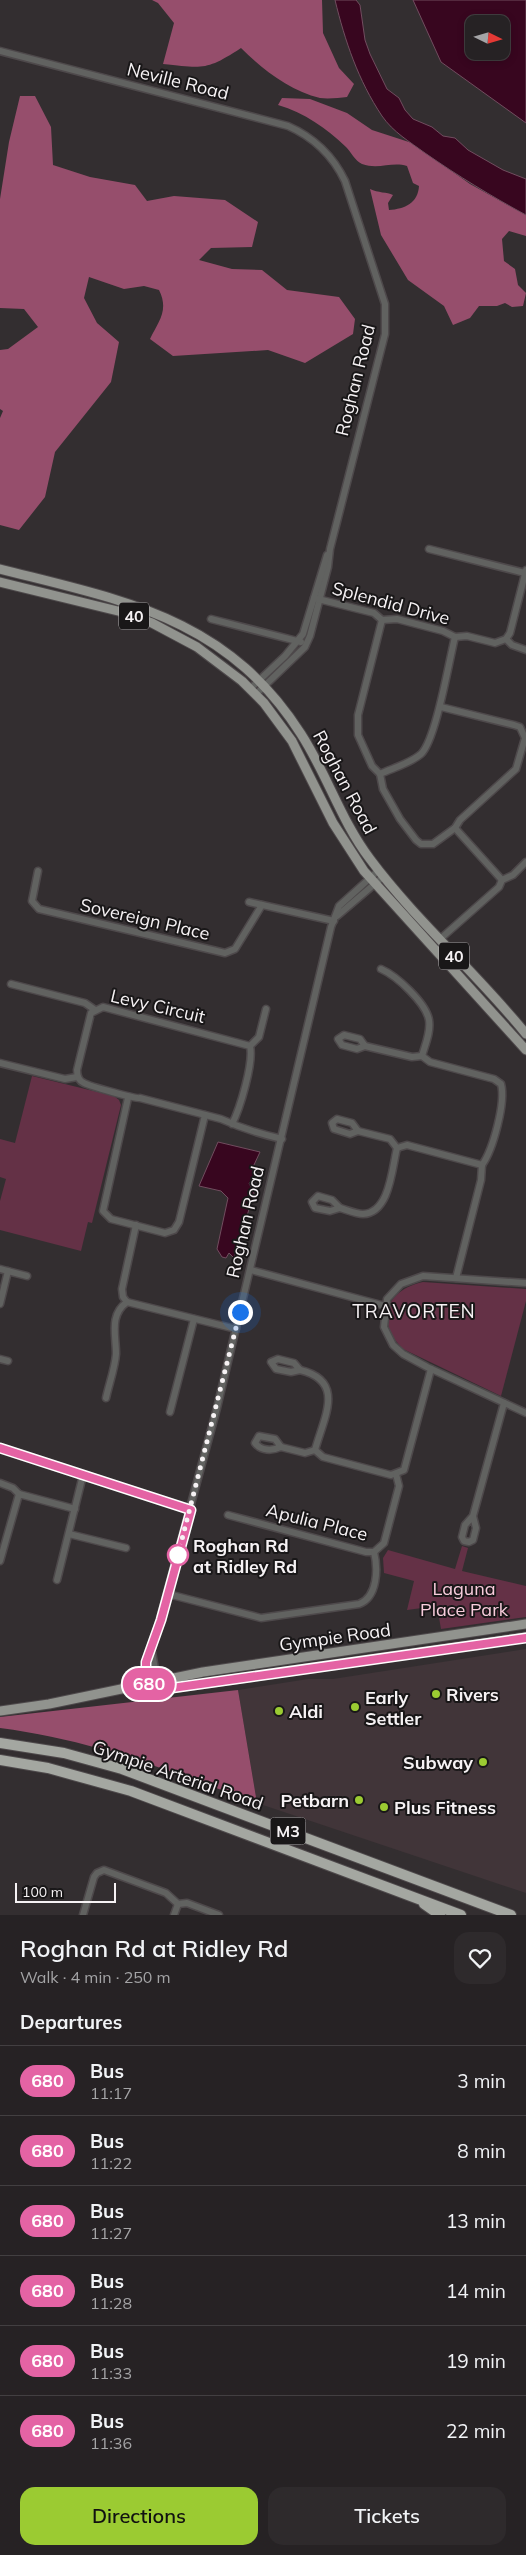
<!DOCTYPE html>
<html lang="en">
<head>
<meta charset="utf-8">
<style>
	body { margin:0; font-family:Mulish,sans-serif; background:#2e2a2c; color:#f1f3f6; height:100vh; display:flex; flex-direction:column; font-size:19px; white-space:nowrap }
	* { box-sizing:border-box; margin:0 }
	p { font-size:16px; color:#a4a4a6 }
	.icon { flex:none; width:28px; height:28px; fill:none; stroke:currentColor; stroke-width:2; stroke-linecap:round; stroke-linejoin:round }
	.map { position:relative; height:1915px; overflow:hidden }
	.panel { display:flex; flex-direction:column; background:#262224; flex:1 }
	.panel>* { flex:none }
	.badge { padding:0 10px; border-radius:16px; font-size:18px; line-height:32px }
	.needle { width:32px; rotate:95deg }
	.fabs { position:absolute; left:465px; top:15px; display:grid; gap:10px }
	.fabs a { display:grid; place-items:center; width:45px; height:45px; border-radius:10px; background:#262224; box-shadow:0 2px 8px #0003,0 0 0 1px #423f41; font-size:25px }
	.scale { position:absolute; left:15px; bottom:12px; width:101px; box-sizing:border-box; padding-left:5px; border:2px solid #f6f2f4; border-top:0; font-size:14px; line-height:18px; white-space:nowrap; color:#f6f2f4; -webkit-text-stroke:4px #191718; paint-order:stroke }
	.you { position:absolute; width:25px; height:25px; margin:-12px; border:4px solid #fff; border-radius:50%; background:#1a73e8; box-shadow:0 0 0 8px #1a73e833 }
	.map>.badge { position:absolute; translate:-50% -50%; box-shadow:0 0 0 2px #fff }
	h2 { padding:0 20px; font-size:19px; line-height:45px }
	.round { display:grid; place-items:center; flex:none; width:52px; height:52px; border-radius:15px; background:#2e2a2c }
	.head { display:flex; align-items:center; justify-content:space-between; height:85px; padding:0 20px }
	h1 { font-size:24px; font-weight:600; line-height:38px }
	.button { display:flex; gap:10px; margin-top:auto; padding:10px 20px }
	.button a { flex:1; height:58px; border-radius:15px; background:#9bcb32; color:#111; font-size:20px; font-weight:600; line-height:58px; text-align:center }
	.button a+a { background:#2e2a2c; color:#f1f3f6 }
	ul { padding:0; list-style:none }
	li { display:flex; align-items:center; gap:15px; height:70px; padding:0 20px; border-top:1px solid #423f41 }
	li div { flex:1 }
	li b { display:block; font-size:19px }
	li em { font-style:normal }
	li .badge { min-width:55px; font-weight:700; text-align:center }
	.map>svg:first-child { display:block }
	.built { fill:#413539 }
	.green { fill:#643146 }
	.forest { fill:#964e6c }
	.water { fill:#38061f; stroke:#714d5f; fill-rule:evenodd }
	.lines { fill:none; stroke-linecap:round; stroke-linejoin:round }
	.minor-casing { stroke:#4e494b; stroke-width:9 }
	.major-casing { stroke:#4e494b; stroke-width:11 }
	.highway-casing { stroke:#4e494b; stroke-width:12 }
	.minor { stroke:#616260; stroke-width:6 }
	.major { stroke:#91938e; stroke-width:9 }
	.highway { stroke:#a4a7a1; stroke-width:10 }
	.line-casing { stroke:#fff; stroke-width:11 }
	.line { stroke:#e463a4; stroke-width:8 }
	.walk { stroke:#f6f2f4; stroke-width:5; stroke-dasharray:0 9 }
	.stop-dot { fill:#fff; stroke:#e463a4; stroke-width:2.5 }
	.poi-dot { fill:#9bcb32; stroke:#191718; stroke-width:2 }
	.labels { text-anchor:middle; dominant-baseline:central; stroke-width:4; stroke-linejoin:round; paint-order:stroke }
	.shield { fill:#191718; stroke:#b4b0b2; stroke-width:1 }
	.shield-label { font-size:16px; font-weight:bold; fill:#f6f2f4 }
	.street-label { font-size:18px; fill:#f6f2f4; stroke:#191718 }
	.stop-label { font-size:18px; font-weight:bold; fill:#f6f2f4; stroke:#191718; text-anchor:start }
	.park-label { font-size:18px; fill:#f8ccdc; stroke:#191718 }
	.poi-label { font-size:18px; font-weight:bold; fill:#f6f2f4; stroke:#191718; text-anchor:start }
	.neighbourhood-label { font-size:19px; letter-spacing:1px; fill:#f6f2f4; stroke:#191718 }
</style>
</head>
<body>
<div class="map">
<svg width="526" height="1915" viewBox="0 0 526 1915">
	<rect width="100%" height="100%" fill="#332e30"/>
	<polygon class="built" points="526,1649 526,1893 257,1803 238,1690 308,1679 333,1679"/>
	<g class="green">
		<polygon points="32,1076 114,1096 119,1100 121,1105 92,1223 88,1222 81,1251 0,1230 0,1201 6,1179 0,1177 0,1139 15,1143"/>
		<path d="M423 1282 526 1289V1301L501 1396 403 1349C375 1322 385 1290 423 1282Z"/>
		<polygon points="462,1546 468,1548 462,1571 526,1586 526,1617 441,1629 437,1606 407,1610 414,1581 384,1573 383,1558 388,1550 455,1569"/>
	</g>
	<g class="forest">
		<path d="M152 0H322L323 33 339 68 354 84 347 97C339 98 328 99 320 98 290 91 262 69 241 48 206 71 203 68 163 64L174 23 158 3Z"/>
		<path d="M20 96H35L51 127 53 165 90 177 135 185 147 201 174 196 225 200 258 222 252 247 211 248 199 260 232 269 262 270 287 290 339 297 355 319 353 334 305 363 268 350 173 356 150 339C159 321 169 310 159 290L144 286 124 289 89 277 84 298 97 323 119 342 111 382 55 452 45 497 19 530 0 525V418L3 411 0 409V350L8 349 38 327 24 309 0 308V199L9 142Z"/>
		<path d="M282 98 310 99 347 113 372 130 412 143 470 184 526 215V236L509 231 502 239 504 261 515 269 518 285 526 293 523 306 512 307 505 303 497 306H479L470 318 453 325 444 306 408 280 381 235 370 189C378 193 387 192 393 195L388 203 389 210C405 209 418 203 419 186L413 183 407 166C392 161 379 170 362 164 355 161 351 152 346 147 326 128 305 113 278 105Z"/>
		<path d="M238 1690 257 1803C170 1771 93 1740 0 1728V1717Z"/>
	</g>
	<g class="water">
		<path d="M335 0H356L360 5 365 40 370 54 387 89 399 98 405 110 413 119 432 127 443 136 455 138 468 150 503 170 526 179V215C491 196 458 176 425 153 410 142 393 132 382 116 358 80 345 41 335 0Z"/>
		<path d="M413 0H526V123L441 62ZM474 24H501V51H474Z"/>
		<polygon points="218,1142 260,1152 253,1167 254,1179 249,1183 254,1193 234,1258 229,1253 226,1258 222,1257 217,1249 228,1198 221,1191 199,1186"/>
	</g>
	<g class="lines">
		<g class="minor-casing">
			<g id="minor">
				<path d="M0 51 288 126C313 137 333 156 345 181L385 304V334L330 549 328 567 310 636 305 647 256 694"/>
				<polyline points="429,549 525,573"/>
				<polyline points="314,598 374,613 382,620 397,619 443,631 455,637 467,636 495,643 506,639 510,633 526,570"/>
				<polyline points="211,619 301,642"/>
				<polyline points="382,620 358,715 358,735 372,766 380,774 383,789 400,819 416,840 421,844 433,844 455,828 460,820 516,769 525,738 520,727 514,725 441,707"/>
				<polyline points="506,639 512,645 526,650"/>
				<polyline points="250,689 285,656 303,634 327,555"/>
				<path d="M380 774C393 768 411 763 421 754 436 740 449 661 455 637"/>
				<polyline points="455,828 502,880"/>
				<polyline points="38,871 32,901 39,909 225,953 235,949 262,905"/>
				<polyline points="249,902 334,921"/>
				<polyline points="337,916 384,876"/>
				<polyline points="439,940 499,887 502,880 513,875 526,862"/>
				<path d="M381 969C397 976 426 1003 429 1020 431 1032 425 1045 422 1056"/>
				<polyline points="11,984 85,1003 95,1010"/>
				<polygon points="344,1035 360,1039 365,1046 357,1049 342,1045 338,1039"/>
				<polyline points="250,1046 259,1037 266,1009"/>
				<path d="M365 1046 412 1057 422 1056 430 1062 494 1079 501 1084C506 1102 493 1150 482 1165"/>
				<polyline points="0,1063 65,1079 77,1077"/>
				<polyline points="128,1098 103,1211 111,1219 165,1233 174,1230 179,1222 205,1115"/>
				<polygon points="337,1119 352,1123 358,1131 350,1134 334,1129 332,1123"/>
				<path d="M232 1124C240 1109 254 1062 250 1046L103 1007 91 1013 77 1070C77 1076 79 1081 84 1083 89 1086 136 1099 140 1098L221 1119C241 1128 260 1134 282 1139"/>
				<polyline points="358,1131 390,1139 397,1148 407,1145 482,1165 481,1180 456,1278"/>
				<polygon points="318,1196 332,1200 340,1208 330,1211 315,1208 312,1202"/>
				<path d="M340 1208C347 1210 356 1214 363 1214 390 1213 392 1168 397 1148"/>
				<polyline points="0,1269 27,1276"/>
				<polyline points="251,1270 385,1306"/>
				<polyline points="526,1283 423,1276 401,1284 387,1299 384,1327 393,1345 403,1354 427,1367 526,1413"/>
				<polyline points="127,1302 123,1297 122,1289 136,1225"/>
				<polyline points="0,1304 8,1271"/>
				<polyline points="0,1359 8,1361"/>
				<polygon points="278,1359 294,1363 300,1370 291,1372 276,1369 271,1362"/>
				<path d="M300 1370C346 1381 324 1417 315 1450"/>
				<path d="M106 1398C109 1384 115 1368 116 1354 116 1335 109 1315 127 1302L236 1329"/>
				<polyline points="170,1412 194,1319"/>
				<path d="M259 1436 275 1439 281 1447C272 1451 261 1451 255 1443Z"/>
				<polyline points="281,1447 305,1453 315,1450 323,1457 391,1475 404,1470 431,1369"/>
				<polyline points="0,1448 191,1510"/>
				<polyline points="0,1483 13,1488 19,1494"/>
				<polyline points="228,1515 366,1552 374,1552 384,1543 399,1486 396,1474"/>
				<polyline points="473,1516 476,1528 473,1540 469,1542 464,1541 462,1537 465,1525 473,1516 504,1403"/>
				<polyline points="69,1534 126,1548"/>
				<polyline points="0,1561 19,1494 75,1509"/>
				<polyline points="57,1580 83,1475"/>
				<path d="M168 1594 261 1618 359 1604C378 1597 378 1568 374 1552"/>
				<polyline points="152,1652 155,1669 169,1679"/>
				<polyline points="145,1674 217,1408 331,927 339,906 379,870"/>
				<polyline points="83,1915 94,1877 97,1873 104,1870 166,1893 178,1904 187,1903 219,1915"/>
				<polyline points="174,1915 178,1904"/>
			</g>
		</g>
		<g class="major-casing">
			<g id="major">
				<path d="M0 569C125 601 226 617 301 734 327 774 341 821 370 859 417 922 477 973 526 1034"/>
				<polyline points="0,582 122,612 152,623 197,647 242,681 264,703 292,741 333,823 364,871 526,1050"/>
				<polyline points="150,1684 165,1689 526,1637"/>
				<polyline points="133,1688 145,1672"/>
				<polyline points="0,1711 49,1704 203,1672 526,1624"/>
			</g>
		</g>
		<g class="highway-casing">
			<g id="highway">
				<polyline points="0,1743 64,1753 122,1769 511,1915"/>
				<polyline points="0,1760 48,1768 131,1791 461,1915"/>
				<polyline points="424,1904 440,1915"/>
			</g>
		</g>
		<use href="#minor" class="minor"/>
		<use href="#major" class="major"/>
		<use href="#highway" class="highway"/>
	</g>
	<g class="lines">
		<g class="line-casing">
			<polyline id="line" points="0,1448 191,1510 161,1620 146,1662 146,1679 152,1686 165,1689 526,1638"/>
		</g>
		<use href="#line" class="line"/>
		<polyline class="walk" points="178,1555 240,1312"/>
	</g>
	<circle class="stop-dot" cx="178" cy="1555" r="10"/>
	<g class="poi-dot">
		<circle cx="436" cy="1694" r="5"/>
		<circle cx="355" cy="1707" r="5"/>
		<circle cx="279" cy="1711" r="5"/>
		<circle cx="483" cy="1762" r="5"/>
		<circle cx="359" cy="1800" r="5"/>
		<circle cx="384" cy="1807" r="5"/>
	</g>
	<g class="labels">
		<g class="shield">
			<rect x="119" y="602.5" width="30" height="27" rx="4"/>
			<rect x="439" y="942.5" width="30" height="27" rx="4"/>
			<rect x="270.5" y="1817.5" width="35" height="27" rx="4"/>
		</g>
		<g class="shield-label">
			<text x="134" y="616">40</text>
			<text x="454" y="956">40</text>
			<text x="288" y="1831">M3</text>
		</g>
		<g class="street-label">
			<text transform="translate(178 81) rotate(14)">Neville Road</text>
			<text transform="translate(355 380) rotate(-76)">Roghan Road</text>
			<text transform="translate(391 603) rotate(15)">Splendid Drive</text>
			<text transform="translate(345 782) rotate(62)">Roghan Road</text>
			<text transform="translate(145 919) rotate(13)">Sovereign Place</text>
			<text transform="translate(158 1006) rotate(13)">Levy Circuit</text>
			<text transform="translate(245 1222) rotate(-77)">Roghan Road</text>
			<text transform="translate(317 1522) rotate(14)">Apulia Place</text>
			<text transform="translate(335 1637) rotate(-8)">Gympie Road</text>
			<text transform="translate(178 1775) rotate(19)">Gympie Arterial Road</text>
		</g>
		<g class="stop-label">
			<text x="193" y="1545">Roghan Rd<tspan x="193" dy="21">at Ridley Rd</tspan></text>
		</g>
		<g class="park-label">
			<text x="464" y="1588">Laguna<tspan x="464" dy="21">Place Park</tspan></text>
		</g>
		<g class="poi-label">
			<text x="446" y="1694">Rivers</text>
			<text x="365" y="1697">Early<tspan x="365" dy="21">Settler</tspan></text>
			<text x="289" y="1711">Aldi</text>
			<text x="473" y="1762" text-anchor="end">Subway</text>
			<text x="349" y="1800" text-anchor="end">Petbarn</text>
			<text x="394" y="1807">Plus Fitness</text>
		</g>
		<g class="neighbourhood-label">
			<text x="414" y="1311">TRAVORTEN</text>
		</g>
	</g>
</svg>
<div class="fabs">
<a><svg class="needle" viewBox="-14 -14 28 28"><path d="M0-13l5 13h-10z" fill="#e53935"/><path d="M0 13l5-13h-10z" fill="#a4a4a6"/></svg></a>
</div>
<div class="scale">100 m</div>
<div class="you" style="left:240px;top:1312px"></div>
<b class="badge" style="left:149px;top:1684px;background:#e463a4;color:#fff">680</b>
</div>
<section class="panel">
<div class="head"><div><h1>Roghan Rd at Ridley Rd</h1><p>Walk · 4 min · 250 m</p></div><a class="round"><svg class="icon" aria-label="heart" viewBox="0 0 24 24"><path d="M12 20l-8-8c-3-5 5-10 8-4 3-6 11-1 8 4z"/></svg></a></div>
<h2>Departures</h2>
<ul>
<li><span class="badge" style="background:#e463a4;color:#fff">680</span><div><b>Bus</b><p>11:17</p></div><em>3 min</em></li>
<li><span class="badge" style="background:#e463a4;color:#fff">680</span><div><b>Bus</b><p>11:22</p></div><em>8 min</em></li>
<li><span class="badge" style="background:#e463a4;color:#fff">680</span><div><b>Bus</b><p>11:27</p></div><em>13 min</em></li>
<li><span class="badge" style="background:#e463a4;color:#fff">680</span><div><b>Bus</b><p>11:28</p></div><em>14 min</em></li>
<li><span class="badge" style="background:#e463a4;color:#fff">680</span><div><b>Bus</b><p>11:33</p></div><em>19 min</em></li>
<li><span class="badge" style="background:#e463a4;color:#fff">680</span><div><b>Bus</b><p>11:36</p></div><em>22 min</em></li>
</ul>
<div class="button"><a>Directions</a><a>Tickets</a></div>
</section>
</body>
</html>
